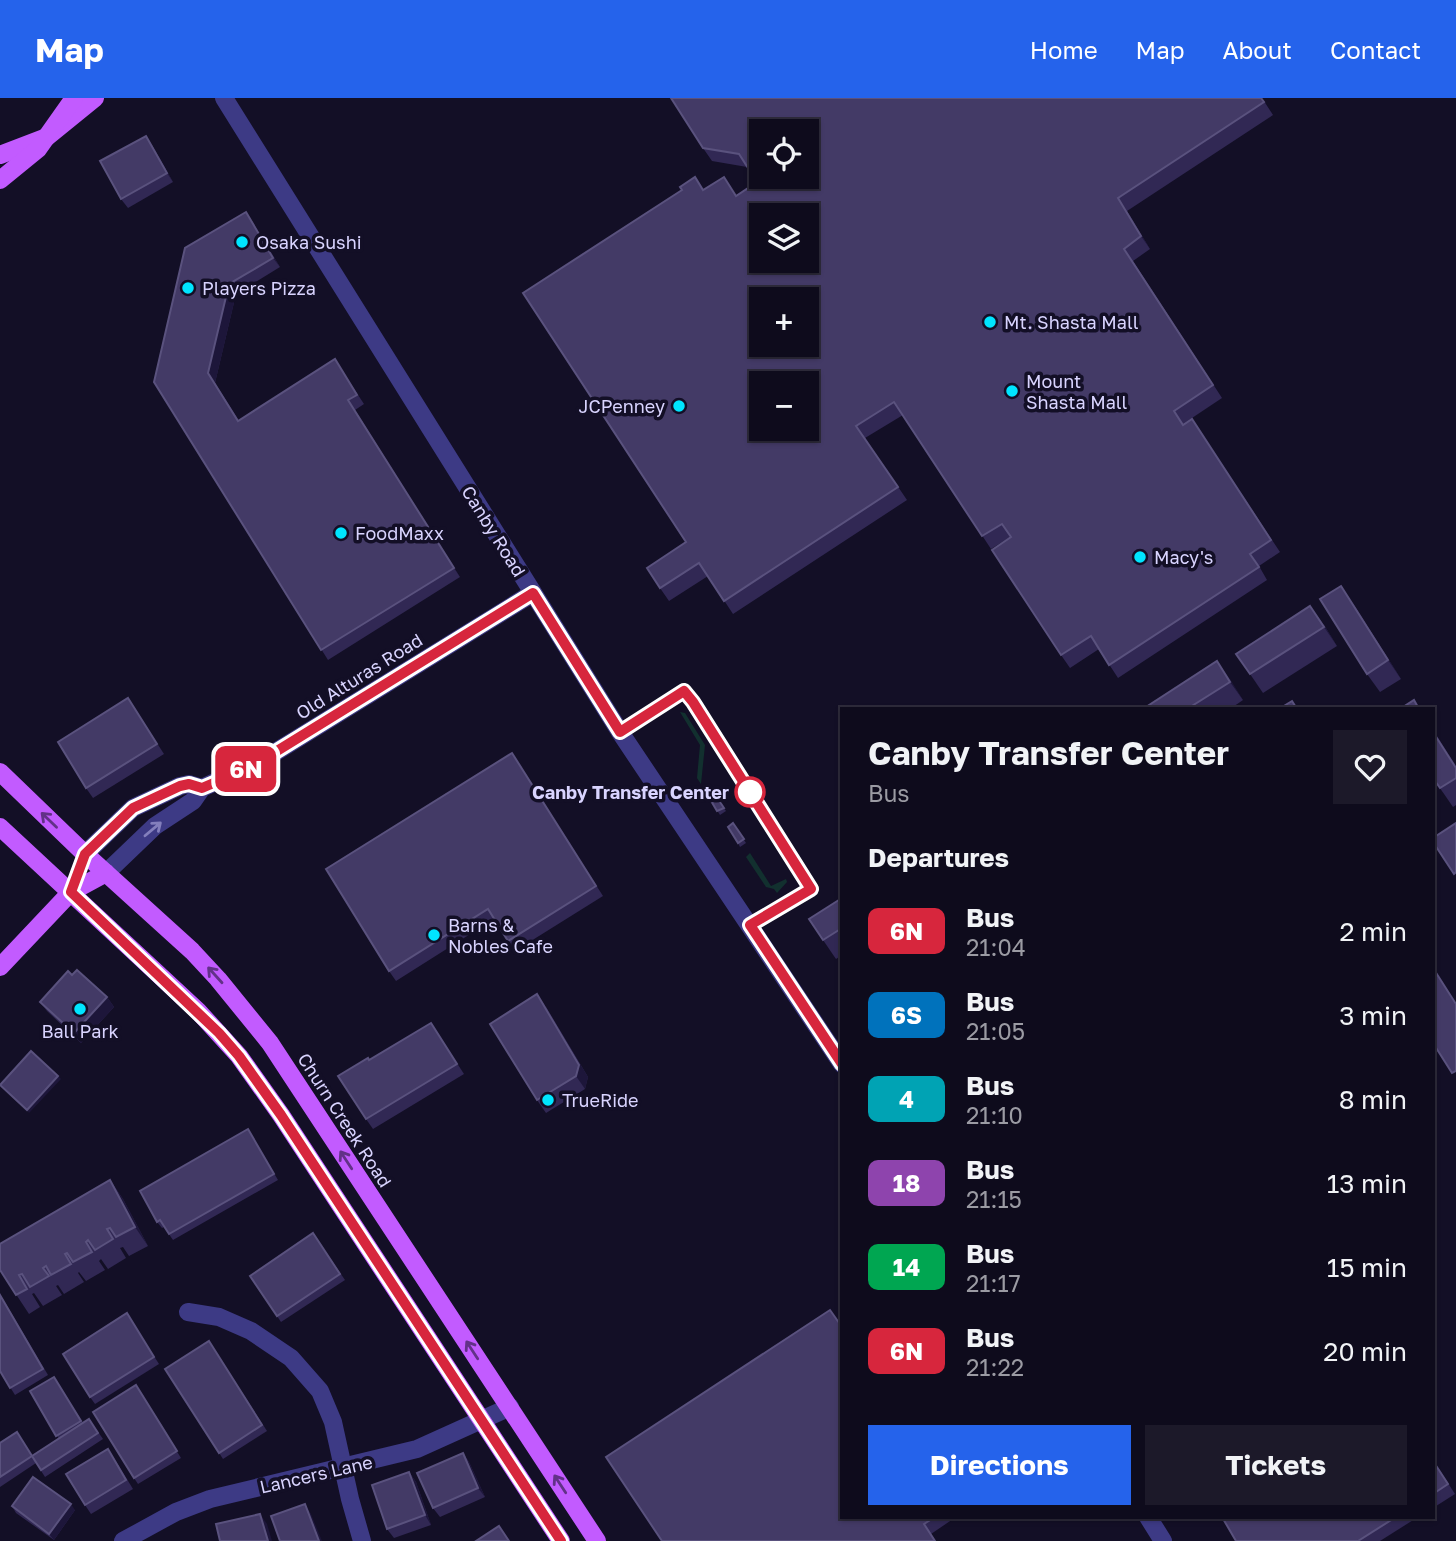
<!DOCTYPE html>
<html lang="en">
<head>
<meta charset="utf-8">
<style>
	body { margin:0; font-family:"Golos Text",sans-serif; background:#1c1929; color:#f1f3f6; height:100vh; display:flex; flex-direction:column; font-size:26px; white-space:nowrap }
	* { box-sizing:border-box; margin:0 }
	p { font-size:23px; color:#9b9ba3 }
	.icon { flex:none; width:38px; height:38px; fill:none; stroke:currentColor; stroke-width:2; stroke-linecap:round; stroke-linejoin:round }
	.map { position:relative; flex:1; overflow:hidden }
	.side { position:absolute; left:840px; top:609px; width:595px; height:812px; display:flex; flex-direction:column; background:#0e0b1c; border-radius:0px; box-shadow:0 2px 5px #0004,0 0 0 2px #2e2b3b }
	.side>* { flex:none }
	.badge { padding:0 14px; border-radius:10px; font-size:24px; line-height:46px }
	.controls { position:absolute; left:749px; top:21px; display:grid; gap:14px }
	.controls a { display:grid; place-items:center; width:70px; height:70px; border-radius:0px; background:#0e0b1c; box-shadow:0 2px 5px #0004,0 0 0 2px #2e2b3b; font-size:35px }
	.map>.badge { position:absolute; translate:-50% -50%; box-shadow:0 0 0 4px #fff }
	h2 { padding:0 28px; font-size:26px; line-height:63px }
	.round { display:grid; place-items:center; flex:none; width:74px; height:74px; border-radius:0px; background:#1c1929 }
	.headline { display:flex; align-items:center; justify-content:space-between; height:119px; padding:0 28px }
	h1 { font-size:33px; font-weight:700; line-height:52px }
	.action { display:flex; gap:14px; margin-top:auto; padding:14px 28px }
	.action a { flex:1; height:80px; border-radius:0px; background:#2563eb; color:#fff; font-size:28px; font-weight:700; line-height:80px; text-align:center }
	.action a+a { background:#1c1929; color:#f1f3f6 }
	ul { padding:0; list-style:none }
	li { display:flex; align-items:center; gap:21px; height:84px; padding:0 28px }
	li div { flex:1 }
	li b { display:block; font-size:26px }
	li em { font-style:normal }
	li .badge { min-width:77px; font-weight:700; text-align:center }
	header { display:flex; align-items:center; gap:42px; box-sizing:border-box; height:98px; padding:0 35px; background:#2563eb; color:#fff }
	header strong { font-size:33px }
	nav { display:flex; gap:38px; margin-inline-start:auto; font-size:24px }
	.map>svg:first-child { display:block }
	.green { fill:#12302f }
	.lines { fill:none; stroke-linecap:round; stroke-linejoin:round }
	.minor { stroke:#3d3a85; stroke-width:18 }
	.major { stroke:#c25bff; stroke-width:18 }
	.wall { fill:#312854 }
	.shaded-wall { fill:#1d163a }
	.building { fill:#433a66; stroke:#5a527e; stroke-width:2; fill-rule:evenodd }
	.oneway { stroke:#623188 }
	.oneway2 { stroke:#837fbc }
	.line-casing { stroke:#fff; stroke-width:16 }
	.line { stroke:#d7263d; stroke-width:10 }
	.poi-dot { fill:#00e5ff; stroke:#130f26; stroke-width:2.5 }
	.stop-dot { fill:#fff; stroke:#d7263d; stroke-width:3.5 }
	.labels { text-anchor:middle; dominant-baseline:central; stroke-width:7; stroke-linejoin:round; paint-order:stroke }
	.poi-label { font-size:18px; fill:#d9d4ff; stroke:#130f26; text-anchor:start }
	.street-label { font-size:18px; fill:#d9d4ff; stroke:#130f26 }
	.stop-label { font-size:18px; font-weight:bold; fill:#d9d4ff; stroke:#130f26; text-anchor:end }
</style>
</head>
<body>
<header>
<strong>Map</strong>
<nav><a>Home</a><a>Map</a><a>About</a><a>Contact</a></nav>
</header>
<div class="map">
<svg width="1456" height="1443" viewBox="0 0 1456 1443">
	<rect width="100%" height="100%" fill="#130f26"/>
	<g class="green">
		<polygon points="680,614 685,615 705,647 701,686 697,680 700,647"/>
		<polygon points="750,755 771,788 786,781 787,784 777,795 774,791 766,789 746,759"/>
	</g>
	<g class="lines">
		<g class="minor">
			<polyline points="224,0 620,634 842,966"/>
			<polyline points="85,756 133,710 180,688 189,686 202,690"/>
			<polyline points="106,775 155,728 193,703 202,690 261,663 533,495"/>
			<polyline points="188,1214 219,1219 251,1233 291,1260 320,1293 333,1324 350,1401 362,1443"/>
			<polyline points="1148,1419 1163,1443"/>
			<polyline points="123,1443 176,1414 210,1401 417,1351 510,1309"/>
		</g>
		<g class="major">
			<polyline points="0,57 47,39 95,0"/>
			<polyline points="0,82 38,51 74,0"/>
			<polyline points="0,674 85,756 192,853 218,881 270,945 597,1443"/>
			<polyline points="0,729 198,913 239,958 281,1017 561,1443"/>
			<polyline points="0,869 71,794 106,775"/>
		</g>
	</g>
	<g class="wall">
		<polygon points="1262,0 1273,17 1127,113 1150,151 1133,163 1222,300 1183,326 1192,321 1280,454 1259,468 1267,482 1118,580 1099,551 1070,570 1061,557 1010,439 991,451 903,317 865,340 907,402 733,516 708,478 669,503 660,490 686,444 704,91 737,98 757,84 747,69 712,63 703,50"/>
		<polygon points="152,47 173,84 128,110 121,101"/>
		<polygon points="252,123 280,169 236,196 215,285 239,323 341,271 364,306 355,312 460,479 328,562 154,284"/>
		<polygon points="1354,507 1401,581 1380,594 1367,576"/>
		<polygon points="1324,527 1337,548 1263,595 1250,576"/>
		<polygon points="1217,563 1243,602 1230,611 1143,611"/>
		<polygon points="128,600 164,656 93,700 86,690"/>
		<polygon points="1433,632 1456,668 1456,707 1453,709 1433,680"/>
		<polygon points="512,655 603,798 515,853 494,821 396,883 389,873"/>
		<polygon points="712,692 726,713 720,717 707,696"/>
		<polygon points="733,725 746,745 740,749 738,745"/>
		<polygon points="842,800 842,857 836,861 823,842"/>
		<polygon points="107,899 114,909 81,945 47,913 40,904"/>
		<polygon points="546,909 588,979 585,991 546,1015 537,1002"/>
		<polygon points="431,925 464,976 373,1031 366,1021 369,962"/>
		<polygon points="248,1031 278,1082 173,1142 164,1129 162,1130 157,1124"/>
		<polygon points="110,1082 123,1101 148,1148 129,1158 123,1149 120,1150 126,1160 108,1171 101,1161 99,1163 105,1172 86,1183 79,1174 78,1175 84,1184 64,1196 58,1187 56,1188 62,1197 43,1208 34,1195 32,1196 40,1209 29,1216 0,1172"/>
		<polygon points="313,1135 345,1182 281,1224 250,1178"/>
		<polygon points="0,1196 48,1277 15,1297 0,1273"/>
		<polygon points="131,1222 159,1266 95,1306 90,1299"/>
		<polygon points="209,1243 267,1333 223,1361 165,1271"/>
		<polygon points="58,1285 83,1325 89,1321 103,1341 45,1379 36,1365 0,1389 0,1345 33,1358 59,1341 30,1293"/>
		<polygon points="140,1294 181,1360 138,1386 134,1380"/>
		<polygon points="463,1355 469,1364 485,1399 440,1419 433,1410"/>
		<polygon points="114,1360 133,1391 91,1416 85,1407"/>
		<polygon points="1433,1362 1455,1396 1433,1410"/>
		<polygon points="409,1374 416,1384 431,1427 394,1440 387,1431"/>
		<polygon points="12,1408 75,1412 54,1442 16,1415"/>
		<polygon points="842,1419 956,1419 931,1436 662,1443"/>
		<polygon points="1222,1419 1418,1419 1380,1443 1236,1443"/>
	</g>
	<g class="shaded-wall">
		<polygon points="146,38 152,47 173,84 167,75"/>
		<polygon points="1118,100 1127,113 1150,151 1141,138"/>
		<polygon points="246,114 252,123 280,169 273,160"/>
		<polygon points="229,186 236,196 215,285 245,332 208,275"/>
		<polygon points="348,302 355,312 460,479 454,470"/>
		<polygon points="1341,488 1354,507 1401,581 1388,562"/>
		<polygon points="1310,508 1324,527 1337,548 1324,529"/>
		<polygon points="1217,563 1230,581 1243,602 1230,584"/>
		<polygon points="1433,632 1456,668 1456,670 1433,634"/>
		<polygon points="537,896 546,909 588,979 585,991 576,978"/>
		<polygon points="107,899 114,909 81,945 74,935"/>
		<polygon points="58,978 61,981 29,1015 27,1012"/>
		<polygon points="110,1082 123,1101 148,1148 135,1129"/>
		<polygon points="463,1355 469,1364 485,1399 478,1390"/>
		<polygon points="409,1374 416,1384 431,1427 425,1417"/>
		<polygon points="71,1406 75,1412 54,1442 49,1436"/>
		<polygon points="305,1406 311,1416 322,1443 319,1443"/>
		<polygon points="260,1416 267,1426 272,1443 268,1443"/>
	</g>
	<g class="building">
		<path d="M671 0H1261L1264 4 1118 100 1141 138 1124 151 1213 287 1174 313 1183 327 1192 321 1271 442 1250 456 1259 469 1109 567 1091 538 1061 557 992 452 1011 439 1002 426 982 438 894 304 856 328 898 389 724 503 699 465 660 490 647 470 686 444 523 195 682 92 680 89 695 79 703 92 724 79 736 98 757 84 739 56 703 50ZM761 33H807V79H761ZM761 117H807V163H761ZM761 201H807V247H761ZM761 285H807V331H761Z"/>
		<polygon points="146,38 167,75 121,101 100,63"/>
		<polygon points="246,114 273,160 229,186 208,275 238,323 335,261 357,297 348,302 454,470 321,552 154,284 185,150"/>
		<polygon points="1341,488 1388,562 1367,576 1320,501"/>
		<polygon points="1310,508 1324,529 1250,576 1236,556"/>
		<polygon points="1217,563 1230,584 1187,611 1143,611"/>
		<polygon points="128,600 157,646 86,690 58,644"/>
		<polygon points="1414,602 1419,611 1400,611"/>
		<polygon points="1292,603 1297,611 1279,611"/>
		<polygon points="1433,634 1456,670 1456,680 1440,690 1433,680"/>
		<polygon points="512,655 596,788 508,843 488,811 389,873 326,771"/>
		<polygon points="712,692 724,710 717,713 707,696"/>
		<polygon points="733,725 744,741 738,745 728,729"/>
		<polygon points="1456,725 1456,774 1454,776 1433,744 1433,740"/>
		<polygon points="842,800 842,830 823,842 809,821"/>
		<polygon points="1433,870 1456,906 1456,973 1452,975 1433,945"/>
		<polygon points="77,872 107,899 74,935 40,904 68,873 72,877"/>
		<polygon points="537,896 579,967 576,978 537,1002 490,926"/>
		<polygon points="431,925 457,966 366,1021 338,978 368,960 369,962"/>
		<polygon points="31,953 58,978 27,1012 0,987"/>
		<polygon points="248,1031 274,1076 169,1136 160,1122 157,1124 140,1093"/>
		<polygon points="110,1082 135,1129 116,1139 110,1130 107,1131 113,1141 95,1152 88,1142 86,1144 92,1154 73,1164 67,1155 65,1156 71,1166 51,1177 46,1168 43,1170 49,1178 30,1189 22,1176 19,1177 27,1191 16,1197 0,1172 0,1146"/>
		<polygon points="313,1135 340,1176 277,1218 250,1178"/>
		<polygon points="0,1197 43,1271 10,1290 0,1273"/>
		<polygon points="830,1212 842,1229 842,1419 935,1419 924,1426 935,1443 662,1443 606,1359"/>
		<polygon points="127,1215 154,1259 90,1299 63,1256"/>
		<polygon points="209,1243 262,1327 219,1355 165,1271"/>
		<polygon points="54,1279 81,1323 56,1338 30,1293"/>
		<polygon points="136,1287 177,1353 134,1380 93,1314"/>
		<polygon points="89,1321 98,1335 41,1372 32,1358"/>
		<polygon points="17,1334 32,1358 0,1379 0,1345"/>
		<polygon points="108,1351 126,1382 85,1407 66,1376"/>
		<polygon points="463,1355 478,1390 433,1410 417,1375"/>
		<polygon points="1433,1363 1448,1386 1433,1396"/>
		<polygon points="409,1374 425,1417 387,1431 372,1387"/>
		<polygon points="33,1379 71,1406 49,1436 12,1408"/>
		<polygon points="305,1406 319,1443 280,1443 271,1418"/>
		<polygon points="260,1416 268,1443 220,1443 216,1426"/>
		<polygon points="1222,1419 1396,1419 1358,1443 1236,1443"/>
		<polygon points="499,1428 509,1443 476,1443"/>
	</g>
	<defs><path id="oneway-shaft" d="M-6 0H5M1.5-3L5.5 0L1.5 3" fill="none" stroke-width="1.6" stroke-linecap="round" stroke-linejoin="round" transform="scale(1.75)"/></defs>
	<g class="oneway">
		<use href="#oneway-shaft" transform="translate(49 722) rotate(-136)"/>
		<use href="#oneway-shaft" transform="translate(215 877) rotate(-132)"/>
		<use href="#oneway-shaft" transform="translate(346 1062) rotate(-123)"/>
		<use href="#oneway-shaft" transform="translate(472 1252) rotate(-123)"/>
		<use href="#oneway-shaft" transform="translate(560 1386) rotate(-123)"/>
	</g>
	<use class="oneway2" href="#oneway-shaft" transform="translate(153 731) rotate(-40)"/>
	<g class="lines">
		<g class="line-casing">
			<polyline id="line" points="561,1443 281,1017 239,958 219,935 71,794 85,756 133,710 180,688 189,686 202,690 251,669 533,495 620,634 684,593 693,604 811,791 750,827 842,966"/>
		</g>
		<use href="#line" class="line"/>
	</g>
	<g class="poi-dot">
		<circle cx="242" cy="144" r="7"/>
		<circle cx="188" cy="190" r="7"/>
		<circle cx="990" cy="224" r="7"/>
		<circle cx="1012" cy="293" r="7"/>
		<circle cx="679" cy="308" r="7"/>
		<circle cx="341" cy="435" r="7"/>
		<circle cx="1140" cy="459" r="7"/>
		<circle cx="434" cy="837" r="7"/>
		<circle cx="80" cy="911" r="7"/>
		<circle cx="548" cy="1002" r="7"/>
	</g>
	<circle class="stop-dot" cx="750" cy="694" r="14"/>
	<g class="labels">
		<g class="poi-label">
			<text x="256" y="144">Osaka Sushi</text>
			<text x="202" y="190">Players Pizza</text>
			<text x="1004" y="224">Mt. Shasta Mall</text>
			<text x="1026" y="283">Mount<tspan x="1026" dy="21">Shasta Mall</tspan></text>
			<text x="665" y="308" text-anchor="end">JCPenney</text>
			<text x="355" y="435">FoodMaxx</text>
			<text x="1154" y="459">Macy's</text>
			<text x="448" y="827">Barns &amp;<tspan x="448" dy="21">Nobles Cafe</tspan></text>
			<text x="80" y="933" text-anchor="middle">Ball Park</text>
			<text x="562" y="1002">TrueRide</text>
		</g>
		<g class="street-label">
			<text transform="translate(494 433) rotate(58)">Canby Road</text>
			<text transform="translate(359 578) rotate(-32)">Old Alturas Road</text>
			<text transform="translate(345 1022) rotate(57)">Churn Creek Road</text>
			<text transform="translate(316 1376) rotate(-13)">Lancers Lane</text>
		</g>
		<g class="stop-label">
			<text x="729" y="694">Canby Transfer Center</text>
		</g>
	</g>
</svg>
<div class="controls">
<a><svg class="icon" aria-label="locate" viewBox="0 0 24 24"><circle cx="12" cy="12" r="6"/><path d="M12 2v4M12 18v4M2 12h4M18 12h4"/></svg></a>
<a><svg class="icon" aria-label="layers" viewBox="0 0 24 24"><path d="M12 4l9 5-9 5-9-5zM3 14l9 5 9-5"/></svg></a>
<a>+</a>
<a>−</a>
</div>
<b class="badge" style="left:246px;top:671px;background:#d7263d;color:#fff">6N</b>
<section class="side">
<div class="headline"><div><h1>Canby Transfer Center</h1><p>Bus</p></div><a class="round"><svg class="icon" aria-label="heart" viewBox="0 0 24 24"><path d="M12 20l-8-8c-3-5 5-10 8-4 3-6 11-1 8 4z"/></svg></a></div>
<h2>Departures</h2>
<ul>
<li><span class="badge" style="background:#d7263d;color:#fff">6N</span><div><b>Bus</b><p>21:04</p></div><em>2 min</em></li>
<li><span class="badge" style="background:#0072bc;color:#fff">6S</span><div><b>Bus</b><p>21:05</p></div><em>3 min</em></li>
<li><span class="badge" style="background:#00a3b4;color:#fff">4</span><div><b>Bus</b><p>21:10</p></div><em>8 min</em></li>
<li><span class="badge" style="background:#8e44ad;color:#fff">18</span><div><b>Bus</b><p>21:15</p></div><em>13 min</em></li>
<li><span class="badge" style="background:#00a651;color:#fff">14</span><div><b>Bus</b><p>21:17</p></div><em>15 min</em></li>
<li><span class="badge" style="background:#d7263d;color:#fff">6N</span><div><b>Bus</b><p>21:22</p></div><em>20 min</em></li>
</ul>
<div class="action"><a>Directions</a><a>Tickets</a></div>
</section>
</div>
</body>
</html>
